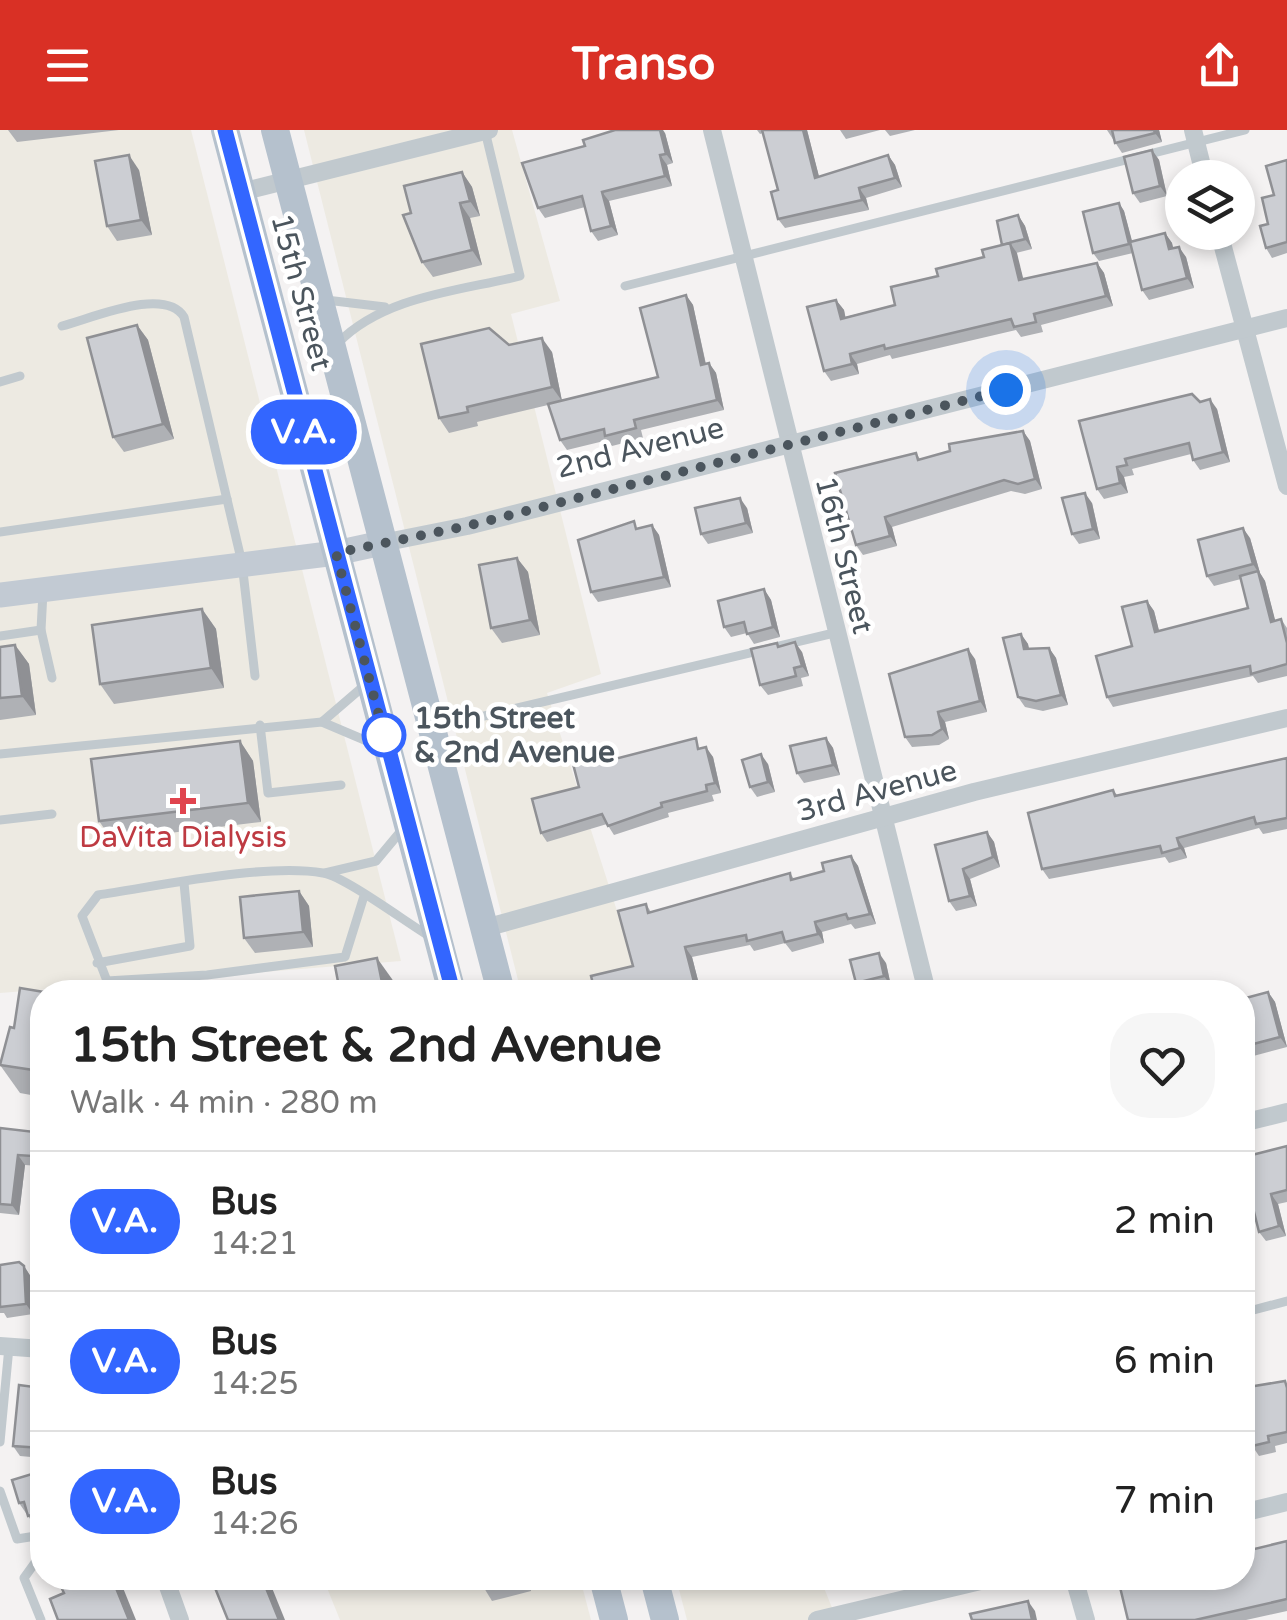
<!DOCTYPE html>
<html lang="en">
<head>
<meta charset="utf-8">
<style>
	body { margin:0; font-family:"Varela Round",sans-serif; background:#f6f6f6; color:#222; height:100vh; display:flex; flex-direction:column; font-size:38px; white-space:nowrap }
	* { box-sizing:border-box; margin:0 }
	p { font-size:32px; color:#767676 }
	.icon { flex:none; width:55px; height:55px; fill:none; stroke:currentColor; stroke-width:2; stroke-linecap:round; stroke-linejoin:round }
	.map { position:relative; flex:1; overflow:hidden }
	.side { position:absolute; left:30px; top:850px; width:1225px; height:610px; display:flex; flex-direction:column; background:#fff; border-radius:40px; box-shadow:0 5px 15px #0003 }
	.side>* { flex:none }
	.badge { padding:0 20px; border-radius:32px; font-size:35px; line-height:65px }
	.controls { position:absolute; left:1165px; top:30px; display:grid; gap:20px }
	.controls a { display:grid; place-items:center; width:90px; height:90px; border-radius:50%; background:#fff; box-shadow:0 5px 15px #0003; font-size:50px }
	.you { position:absolute; width:50px; height:50px; margin:-25px; border:8px solid #fff; border-radius:50%; background:#1a73e8; box-shadow:0 0 0 15px #1a73e833 }
	.map>.badge { position:absolute; translate:-50% -50%; box-shadow:0 0 0 5px #fff }
	.round { display:grid; place-items:center; flex:none; width:105px; height:105px; border-radius:40px; background:#f6f6f6 }
	.summary { display:flex; align-items:center; justify-content:space-between; height:170px; padding:0 40px }
	h1 { font-size:48px; font-weight:700; line-height:75px }
	ul { padding:0; list-style:none }
	li { display:flex; align-items:center; gap:30px; height:140px; padding:0 40px; border-top:2px solid #e0e0e0 }
	li div { flex:1 }
	li b { display:block; font-size:38px }
	li em { font-style:normal }
	li .badge { min-width:110px; font-weight:700; text-align:center }
	header { display:flex; justify-content:space-between; align-items:center; height:130px; padding:0 40px; background:#d93025; color:#fff; font-size:45px; font-weight:700 }
	.map>svg:first-child { display:block }
	.commercial { fill:#edeae2 }
	.lines { fill:none; stroke-linecap:round; stroke-linejoin:round }
	.lane { stroke:#c1c9ce; stroke-width:9 }
	.street { stroke:#c1c9ce; stroke-width:18 }
	.secondary { stroke:#c2cad3; stroke-width:25 }
	.primary { stroke:#b5c1cd; stroke-width:28 }
	.wall { fill:#afb1b5 }
	.shaded-wall { fill:#8f9094 }
	.building { fill:#ccced3; stroke:#8f9094; stroke-width:2.5 }
	.line-casing { stroke:#fff; stroke-width:22 }
	.line { stroke:#36f; stroke-width:15 }
	.walk { stroke:#4b555d; stroke-width:10; stroke-dasharray:0 18 }
	.stop-dot { fill:#fff; stroke:#36f; stroke-width:5 }
	.health-dot { fill:#e0444e; stroke:#fff; stroke-width:4 }
	.labels { text-anchor:middle; dominant-baseline:central; stroke-width:9; stroke-linejoin:round; paint-order:stroke }
	.street-label { font-size:30px; fill:#4b555d; stroke:#fff }
	.stop-label { font-size:30px; font-weight:bold; fill:#4b555d; stroke:#fff; text-anchor:start }
	.health-label { font-size:30px; fill:#be3a42; stroke:#fff }
</style>
</head>
<body>
<header><svg class="icon" aria-label="menu" viewBox="0 0 24 24"><path d="M4 6h16M4 12h16M4 18h16"/></svg>Transo<svg class="icon" aria-label="share" viewBox="0 0 24 24"><path d="M12 15V3M7 8l5-5 5 5M5 13v7h14v-7"/></svg></header>
<div class="map">
<svg width="1287" height="1490" viewBox="0 0 1287 1490">
	<rect width="100%" height="100%" fill="#f4f2f2"/>
	<g class="commercial">
		<polygon points="0,0 191,0 401,831 0,863"/>
		<polygon points="304,0 512,0 560,171 511,184 601,544 547,563 643,862 521,862"/>
		<polygon points="323,1448 580,1448 591,1490 340,1490"/>
		<polygon points="676,1448 820,1448 837,1490 687,1490"/>
	</g>
	<g class="lines">
		<g class="lane">
			<polyline points="625,156 1245,0"/>
			<polyline points="326,170 385,177"/>
			<path d="M62 196C93 188 165 156 184 187L242 433 255 546"/>
			<path d="M338 213C384 166 459 161 520 146L485 1"/>
			<polyline points="0,252 20,246"/>
			<polyline points="0,402 227,369"/>
			<polyline points="43,462 41,500 52,548"/>
			<polyline points="0,506 41,500"/>
			<polyline points="322,592 365,555"/>
			<polyline points="260,595 268,663 341,655"/>
			<polyline points="433,598 834,503"/>
			<polyline points="0,624 322,592 381,617"/>
			<polyline points="0,690 52,684"/>
			<polyline points="325,743 376,731 401,701"/>
			<path d="M364 766 345 827 207 845 107 851 82 786 98 765C159 756 265 733 323 743 344 746 407 793 429 806"/>
			<polyline points="97,833 190,816 184,753"/>
			<polyline points="1242,1183 1287,1171"/>
			<polyline points="0,1312 9,1217"/>
			<polyline points="0,1361 17,1409 42,1405"/>
			<polyline points="41,1490 24,1448 42,1423"/>
		</g>
		<g class="street">
			<polyline points="712,0 927,862"/>
			<polyline points="1193,0 1205,48"/>
			<polyline points="241,62 489,0"/>
			<polyline points="1219,102 1287,356"/>
			<polyline points="382,413 467,396 1287,188"/>
			<polyline points="485,798 974,662 1287,588"/>
			<polyline points="1242,993 1287,982"/>
			<polyline points="0,1216 42,1219"/>
			<polyline points="1242,1383 1287,1372"/>
			<polyline points="165,1448 180,1490"/>
			<polyline points="1074,1448 1086,1490"/>
			<polyline points="817,1490 993,1448"/>
		</g>
		<polyline class="secondary" points="0,465 336,423 382,413"/>
		<g class="primary">
			<polyline points="225,0 452,862"/>
			<polyline points="275,0 501,862"/>
			<polyline points="603,1448 614,1490"/>
			<polyline points="654,1448 665,1490"/>
		</g>
	</g>
	<g class="wall">
		<polygon points="8,0 119,0 17,12"/>
		<polygon points="757,0 807,0 819,47 888,25 895,35 902,57 866,68 869,80 785,98 778,89 778,60 763,3 760,4"/>
		<polygon points="840,0 880,0 846,9"/>
		<polygon points="885,0 915,0 890,6"/>
		<polygon points="1107,0 1159,0 1162,12 1122,23"/>
		<polygon points="665,3 673,33 667,35 672,56 609,71 618,105 598,111 591,101 585,77 545,88 538,78"/>
		<polygon points="1152,20 1159,30 1167,66 1140,73 1133,63"/>
		<polygon points="1287,30 1287,123 1272,128 1266,118 1268,94 1274,65"/>
		<polygon points="139,40 152,105 117,111 107,96"/>
		<polygon points="462,42 472,57 480,86 470,88 482,135 433,147 422,132 411,83"/>
		<polygon points="1119,73 1124,81 1132,112 1165,103 1172,113 1173,118 1186,127 1194,158 1149,170 1142,160 1133,123 1099,131 1093,123"/>
		<polygon points="1018,85 1025,96 1032,119 1016,123 1023,149 1097,133 1104,143 1113,176 1041,195 1043,202 1021,207 1016,200 892,229 890,225 857,234 859,244 831,251 824,241 836,170 844,180 845,187 895,175 938,146 984,127 1003,115"/>
		<polygon points="686,165 693,175 706,234 709,233 716,243 724,280 641,300 643,308 612,316 608,310 567,320 560,310 548,275 477,292 478,296 449,303 439,288 509,215 552,222 562,271 658,247"/>
		<polygon points="137,195 148,210 174,309 124,322 113,307"/>
		<polygon points="1200,272 1217,279 1230,332 1200,340 1193,330 1191,324 1132,339 1134,345 1124,347 1128,363 1104,369 1097,359 1079,291"/>
		<polygon points="1023,301 1030,311 1042,359 1025,364 1011,361 892,397 897,416 863,425 856,415 916,323 920,329"/>
		<polygon points="1092,373 1100,409 1079,414 1072,404"/>
		<polygon points="747,378 753,403 708,414 701,404"/>
		<polygon points="652,395 659,405 671,457 598,472 591,462 639,398"/>
		<polygon points="1250,408 1260,443 1265,451 1275,491 1281,489 1287,498 1287,546 1258,553 1253,546 1113,577 1107,567 1132,516 1147,471 1154,481 1159,501 1248,478 1241,449 1214,456 1207,446"/>
		<polygon points="517,428 528,442 540,505 502,513 491,498"/>
		<polygon points="764,459 771,470 780,507 754,514 747,503 731,507 724,497"/>
		<polygon points="202,479 216,499 224,558 114,574 100,554"/>
		<polygon points="1021,504 1028,514 1029,519 1049,518 1056,528 1068,575 1043,581 1025,577 1018,567"/>
		<polygon points="777,513 780,516 802,522 809,546 801,548 803,556 768,565 760,555"/>
		<polygon points="15,515 29,534 36,585 0,590 0,517"/>
		<polygon points="975,529 987,582 945,592 949,609 939,615 912,617 905,607"/>
		<polygon points="826,608 833,618 840,645 804,653 797,643"/>
		<polygon points="240,611 253,631 261,692 112,710 99,691"/>
		<polygon points="703,618 713,627 721,663 712,665 714,671 668,683 669,687 614,705 607,694 547,712 541,703 613,620 619,628"/>
		<polygon points="1287,628 1287,699 1263,704 1259,698 1184,718 1187,728 1169,733 1165,727 1049,749 1042,739 1113,660 1118,666"/>
		<polygon points="768,634 775,662 757,667 750,657"/>
		<polygon points="987,702 994,712 1000,737 970,749 977,776 956,781 949,771 935,715"/>
		<polygon points="851,726 858,736 876,794 855,799 851,794 822,802 824,813 792,822 785,813 754,821 750,815 692,827 701,862 595,862 633,836 646,774 651,782 790,743 794,749 824,741"/>
		<polygon points="299,761 309,776 313,817 255,823 244,808"/>
		<polygon points="886,833 891,856 863,862 856,853"/>
		<polygon points="42,862 42,967 20,963 0,935 14,898"/>
		<polygon points="1268,862 1275,872 1287,917 1242,929 1242,869"/>
		<polygon points="0,998 42,1012 39,1036 25,1035 19,1085 0,1083"/>
		<polygon points="1250,1016 1255,1024 1287,1016 1287,1072 1278,1074 1286,1106 1266,1111 1259,1102 1255,1089 1242,1092 1242,1018"/>
		<polygon points="0,1135 24,1136 31,1147 33,1184 7,1188 4,1183 0,1183"/>
		<polygon points="1287,1254 1287,1313 1275,1316 1276,1322 1259,1326 1255,1320 1242,1323 1242,1258"/>
		<polygon points="42,1258 42,1328 20,1326 13,1316"/>
		<polygon points="42,1341 42,1394 35,1396 19,1373"/>
		<polygon points="1287,1411 1287,1481 1246,1490 1128,1490"/>
		<polygon points="478,1448 527,1448 531,1461 492,1471"/>
		<polygon points="703,1448 734,1448 708,1455"/>
	</g>
	<g class="shaded-wall">
		<polygon points="660,0 663,0 665,3 673,33 666,24"/>
		<polygon points="803,0 807,0 822,58 815,48"/>
		<polygon points="1154,0 1159,0 1162,12 1155,3"/>
		<polygon points="1152,20 1159,30 1167,66 1160,56"/>
		<polygon points="129,25 139,40 152,105 141,90"/>
		<polygon points="660,25 667,35 672,56 665,46"/>
		<polygon points="888,25 895,35 902,57 895,48"/>
		<polygon points="462,42 472,57 480,86 470,71"/>
		<polygon points="859,58 866,68 869,80 862,70"/>
		<polygon points="602,62 609,71 618,105 611,96"/>
		<polygon points="460,73 470,88 482,135 472,120"/>
		<polygon points="1119,73 1124,81 1135,122 1129,114"/>
		<polygon points="1018,85 1025,96 1032,119 1025,109"/>
		<polygon points="1165,103 1172,113 1176,130 1169,119"/>
		<polygon points="1010,113 1017,123 1026,160 1019,150"/>
		<polygon points="1179,117 1186,127 1194,158 1187,148"/>
		<polygon points="1097,133 1104,143 1113,176 1106,166"/>
		<polygon points="686,165 693,175 708,245 701,235"/>
		<polygon points="836,170 844,180 848,199 841,189"/>
		<polygon points="137,195 148,210 174,309 163,294"/>
		<polygon points="542,208 552,222 562,271 552,257"/>
		<polygon points="850,224 857,234 859,244 852,234"/>
		<polygon points="709,233 716,243 724,280 717,270"/>
		<polygon points="1210,269 1217,279 1230,332 1223,322"/>
		<polygon points="1023,301 1030,311 1042,359 1035,349"/>
		<polygon points="1117,337 1124,347 1128,363 1120,353"/>
		<polygon points="1085,363 1092,373 1100,409 1093,399"/>
		<polygon points="740,368 747,378 753,403 746,393"/>
		<polygon points="885,387 892,397 897,416 890,406"/>
		<polygon points="652,395 659,405 671,457 664,447"/>
		<polygon points="1243,398 1250,408 1260,443 1265,451 1278,501 1271,492 1258,442 1253,434"/>
		<polygon points="517,428 528,442 540,505 530,490"/>
		<polygon points="764,459 771,470 780,507 773,497"/>
		<polygon points="1147,471 1154,481 1162,512 1155,502"/>
		<polygon points="202,479 216,499 224,558 211,538"/>
		<polygon points="1021,504 1028,514 1031,529 1024,519"/>
		<polygon points="795,512 802,522 809,546 802,536"/>
		<polygon points="15,515 29,534 36,585 22,566"/>
		<polygon points="1049,518 1056,528 1068,575 1061,565"/>
		<polygon points="968,519 975,529 987,582 980,571"/>
		<polygon points="938,582 945,592 949,609 942,599"/>
		<polygon points="826,608 833,618 840,645 833,635"/>
		<polygon points="240,611 253,631 261,692 248,673"/>
		<polygon points="706,617 713,627 721,663 715,653"/>
		<polygon points="761,624 768,634 775,662 768,652"/>
		<polygon points="987,702 994,712 1000,737 993,727"/>
		<polygon points="1177,708 1184,718 1187,728 1180,718"/>
		<polygon points="851,726 858,736 876,794 870,784"/>
		<polygon points="963,739 970,749 977,776 970,766"/>
		<polygon points="299,761 309,776 313,817 303,802"/>
		<polygon points="815,792 822,802 824,813 818,804"/>
		<polygon points="685,817 692,827 701,862 695,856"/>
		<polygon points="879,823 886,833 891,856 884,846"/>
		<polygon points="377,828 397,856 398,862 384,862"/>
		<polygon points="1268,862 1275,872 1287,917 1280,907"/>
		<polygon points="35,1002 42,1012 39,1036 32,1026"/>
		<polygon points="18,1025 25,1035 19,1085 12,1075"/>
		<polygon points="1271,1064 1278,1074 1286,1106 1279,1096"/>
		<polygon points="24,1136 31,1147 33,1184 26,1174"/>
		<polygon points="112,1448 119,1448 136,1490 129,1490"/>
		<polygon points="262,1448 268,1448 285,1490 279,1490"/>
		<polygon points="521,1448 527,1448 531,1461"/>
		<polygon points="1028,1471 1035,1481 1037,1490 1032,1490"/>
	</g>
	<g class="building">
		<polygon points="615,0 660,0 666,24 660,25 665,46 602,62 611,96 591,101 582,66 538,78 522,33 585,16 583,10"/>
		<polygon points="762,0 803,0 815,48 888,25 895,48 859,58 862,70 778,89 771,62 778,60"/>
		<polygon points="1112,0 1154,0 1155,3 1115,13"/>
		<polygon points="1152,20 1160,56 1133,63 1124,27"/>
		<polygon points="129,25 141,90 107,96 95,31"/>
		<polygon points="1287,30 1287,112 1266,118 1260,96 1268,94 1262,68 1274,65 1266,36"/>
		<polygon points="462,42 470,71 460,73 472,120 422,132 403,85 411,83 404,56"/>
		<polygon points="1119,73 1129,114 1093,123 1083,82"/>
		<polygon points="1018,85 1025,109 1002,115 997,91"/>
		<polygon points="1165,103 1169,119 1179,117 1187,148 1142,160 1130,112"/>
		<polygon points="1010,113 1019,150 1097,133 1106,166 1034,184 1036,192 1014,197 1011,189 885,219 884,215 850,224 852,234 824,241 807,177 836,170 841,189 895,175 891,157 938,146 936,139 984,127 982,120"/>
		<polygon points="686,165 701,235 709,233 717,270 634,290 636,298 605,306 604,299 560,310 548,274 658,247 640,178"/>
		<polygon points="137,195 163,294 113,307 87,208"/>
		<polygon points="489,198 509,215 542,208 552,257 467,277 468,282 439,288 421,214"/>
		<polygon points="1192,264 1200,272 1210,269 1223,322 1193,330 1189,313 1125,329 1127,335 1117,337 1120,353 1097,359 1079,291"/>
		<polygon points="1023,301 1035,349 1018,354 1004,350 885,387 890,406 856,415 835,343 916,323 918,330 950,321 949,314"/>
		<polygon points="1085,363 1093,399 1072,404 1062,368"/>
		<polygon points="740,368 746,393 701,404 695,378"/>
		<polygon points="634,391 636,399 652,395 664,447 591,462 578,410"/>
		<polygon points="1243,398 1253,434 1207,446 1198,410"/>
		<polygon points="517,428 530,490 491,498 479,435"/>
		<polygon points="1258,441 1271,492 1281,489 1287,513 1287,534 1251,544 1250,536 1107,567 1096,526 1132,516 1122,477 1147,471 1155,502 1248,478 1240,446"/>
		<polygon points="764,459 773,497 747,504 744,492 724,497 718,471"/>
		<polygon points="202,479 211,538 100,554 92,495"/>
		<polygon points="1021,504 1024,519 1049,518 1061,565 1036,571 1018,567 1003,508"/>
		<polygon points="795,512 802,536 794,538 796,546 760,555 751,519 777,513 778,517"/>
		<polygon points="15,515 22,566 0,568 0,517"/>
		<polygon points="968,519 980,571 938,582 942,599 932,605 905,607 889,544"/>
		<polygon points="696,608 698,619 706,617 715,653 706,655 707,661 661,673 662,677 608,696 602,684 541,703 532,669 579,657 572,630 613,620 615,629"/>
		<polygon points="826,608 833,635 797,643 790,616"/>
		<polygon points="240,611 248,673 99,691 91,629"/>
		<polygon points="761,624 768,652 750,657 742,630"/>
		<polygon points="1287,628 1287,688 1256,694 1254,687 1177,708 1180,718 1162,723 1160,716 1042,739 1028,683 1113,660 1115,666"/>
		<polygon points="987,702 993,727 963,739 970,766 949,771 935,715"/>
		<polygon points="851,726 870,784 848,789 846,784 815,792 818,804 785,812 782,802 747,811 746,805 685,817 695,856 677,861 677,862 595,862 591,846 633,836 618,781 646,774 648,783 790,743 791,750 824,741 822,733"/>
		<polygon points="299,761 303,802 244,808 240,767"/>
		<polygon points="879,823 884,846 856,853 850,830"/>
		<polygon points="377,828 384,862 340,862 335,836"/>
		<polygon points="20,858 44,862 42,862 42,931 40,941 0,935 10,897 14,898"/>
		<polygon points="989,858 990,862 974,862"/>
		<polygon points="1268,862 1280,907 1242,917 1242,869"/>
		<polygon points="0,998 35,1002 32,1026 18,1025 12,1075 0,1074"/>
		<polygon points="1250,1016 1252,1025 1287,1016 1287,1060 1271,1064 1279,1096 1259,1102 1253,1078 1242,1081 1242,1018"/>
		<polygon points="19,1132 24,1136 26,1174 0,1177 0,1135"/>
		<polygon points="1285,1251 1287,1258 1287,1302 1268,1306 1269,1312 1252,1316 1250,1310 1242,1311 1242,1258"/>
		<polygon points="19,1255 42,1258 42,1318 13,1316"/>
		<polygon points="42,1341 42,1382 28,1386 24,1372 19,1373 12,1350"/>
		<polygon points="1287,1411 1287,1469 1195,1490 1128,1490 1119,1453 1142,1448 1242,1448 1242,1422"/>
		<polygon points="57,1448 112,1448 129,1490 58,1490 50,1469 64,1463"/>
		<polygon points="211,1448 262,1448 279,1490 228,1490"/>
		<polygon points="1028,1471 1032,1490 972,1490 970,1484"/>
	</g>
	<g class="lines">
		<g class="line-casing">
			<polyline id="line" points="225,0 453,862"/>
		</g>
		<use href="#line" class="line"/>
		<polyline class="walk" points="384,605 388,620 336,423 467,396 1006,260"/>
	</g>
	<circle class="stop-dot" cx="384" cy="605" r="20"/>
	<path class="health-dot" d="M178 656h10v10h10v10h-10v10h-10v-10h-10v-10h10z"/>
	<g class="labels">
		<g class="street-label">
			<text transform="translate(301 162) rotate(75)">15th Street</text>
			<text transform="translate(640 318) rotate(-14)">2nd Avenue</text>
			<text transform="translate(844 425) rotate(76)">16th Street</text>
			<text transform="translate(877 661) rotate(-15)">3rd Avenue</text>
		</g>
		<g class="stop-label">
			<text x="414" y="588">15th Street<tspan x="414" dy="34">&amp; 2nd Avenue</tspan></text>
		</g>
		<g class="health-label">
			<text x="183" y="707">DaVita Dialysis</text>
		</g>
	</g>
</svg>
<div class="controls">
<a><svg class="icon" aria-label="layers" viewBox="0 0 24 24"><path d="M12 4l9 5-9 5-9-5zM3 14l9 5 9-5"/></svg></a>
</div>
<div class="you" style="left:1006px;top:260px"></div>
<b class="badge" style="left:304px;top:302px;background:#36f;color:#fff">V.A.</b>
<section class="side">
<div class="summary"><div><h1>15th Street &amp; 2nd Avenue</h1><p>Walk · 4 min · 280 m</p></div><a class="round"><svg class="icon" aria-label="heart" viewBox="0 0 24 24"><path d="M12 20l-8-8c-3-5 5-10 8-4 3-6 11-1 8 4z"/></svg></a></div>
<ul>
<li><span class="badge" style="background:#36f;color:#fff">V.A.</span><div><b>Bus</b><p>14:21</p></div><em>2 min</em></li>
<li><span class="badge" style="background:#36f;color:#fff">V.A.</span><div><b>Bus</b><p>14:25</p></div><em>6 min</em></li>
<li><span class="badge" style="background:#36f;color:#fff">V.A.</span><div><b>Bus</b><p>14:26</p></div><em>7 min</em></li>
</ul>
</section>
</div>
</body>
</html>
